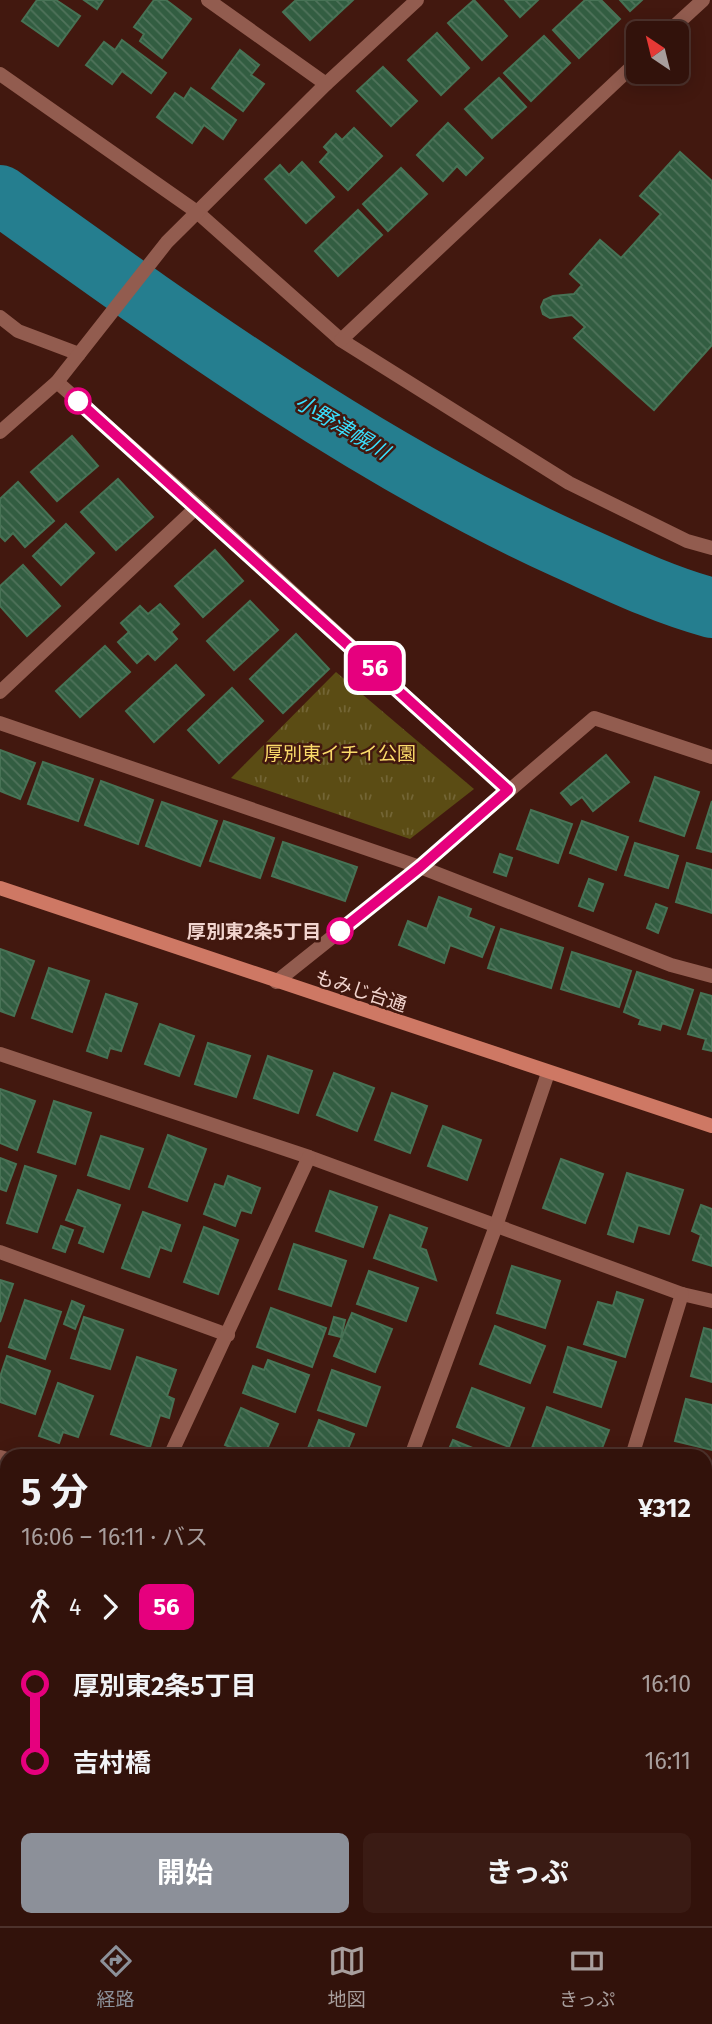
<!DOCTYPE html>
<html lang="ja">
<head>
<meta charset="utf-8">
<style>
	body { margin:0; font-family:"Fira Sans","Noto Sans JP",sans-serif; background:#3a1b14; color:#f1f3f6; height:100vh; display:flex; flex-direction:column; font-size:26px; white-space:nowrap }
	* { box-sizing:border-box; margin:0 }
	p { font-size:23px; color:#a89e9d }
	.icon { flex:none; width:38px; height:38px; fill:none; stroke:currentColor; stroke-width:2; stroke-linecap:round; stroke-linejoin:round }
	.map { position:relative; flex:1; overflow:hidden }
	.panel { position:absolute; left:0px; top:1449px; width:712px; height:478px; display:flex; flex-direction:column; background:#32120b; border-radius:21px 21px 0 0; box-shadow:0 4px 18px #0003,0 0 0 2px #4d322c }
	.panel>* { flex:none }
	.badge { padding:0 14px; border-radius:10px; font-size:24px; line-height:46px }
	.needle { width:46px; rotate:325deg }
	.tools { position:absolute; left:626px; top:21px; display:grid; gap:14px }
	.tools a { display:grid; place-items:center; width:63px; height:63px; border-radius:10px; background:#32120b; box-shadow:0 4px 18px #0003,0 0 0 2px #4d322c; font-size:35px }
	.map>.badge { position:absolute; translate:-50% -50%; box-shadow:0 0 0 4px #fff }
	.legs { display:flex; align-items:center; gap:10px; height:77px; padding:0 21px; font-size:23px }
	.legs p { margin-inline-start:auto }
	.headline { display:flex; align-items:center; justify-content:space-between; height:119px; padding:0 21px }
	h1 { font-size:38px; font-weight:700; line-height:52px }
	.action { display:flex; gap:14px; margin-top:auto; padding:14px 21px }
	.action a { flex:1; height:80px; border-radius:10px; background:#8c9099; color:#fff; font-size:28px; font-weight:700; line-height:80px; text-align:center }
	.action a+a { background:#3a1b14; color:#f1f3f6 }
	ul { padding:0 21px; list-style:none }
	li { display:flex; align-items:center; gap:24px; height:77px; font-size:26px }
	li i { display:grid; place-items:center; width:10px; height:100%; margin:0 9px; background:currentColor }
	li i::after { content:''; width:18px; height:18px; margin:-9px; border:5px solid; border-radius:50%; background:#32120b }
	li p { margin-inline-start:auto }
	li:first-child i { background:linear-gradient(#0000 50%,currentColor 0) }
	li:last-child i { background:linear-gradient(currentColor 50%,#0000 0) }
	.tabs { display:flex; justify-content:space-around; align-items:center; height:98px; border-top:2px solid #4d322c; background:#32120b; font-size:19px; color:#a89e9d }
	.tabs a { display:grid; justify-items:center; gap:4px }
	.tabs .current { color:#8c9099 }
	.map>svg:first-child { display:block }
	.park { fill:url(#park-tufts) }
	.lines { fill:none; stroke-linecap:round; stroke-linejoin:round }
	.river { stroke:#257e8f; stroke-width:60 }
	.building { fill:url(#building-back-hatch); stroke:#477255; stroke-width:2 }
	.lane { stroke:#925c4f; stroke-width:14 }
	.street { stroke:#925c4f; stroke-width:14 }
	.secondary { stroke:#ce7864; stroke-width:14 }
	.line-1-casing { stroke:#fff; stroke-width:16 }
	.line-1 { stroke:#e6007e; stroke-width:10 }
	.stop-1-dot { fill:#fff; stroke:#e6007e; stroke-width:3.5 }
	.labels { text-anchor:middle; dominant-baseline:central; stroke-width:5; stroke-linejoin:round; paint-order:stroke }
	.park-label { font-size:19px; fill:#fbdb6a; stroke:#42180f }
	.stop-label { font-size:19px; font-weight:bold; fill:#f2d5cf; stroke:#42180f; text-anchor:end }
	.street-label { font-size:19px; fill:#f2d5cf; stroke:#42180f }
	.water-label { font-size:21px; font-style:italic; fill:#39e0ff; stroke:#42180f }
</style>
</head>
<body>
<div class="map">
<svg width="712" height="1926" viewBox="0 0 712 1926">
	<defs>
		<pattern id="park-tufts" width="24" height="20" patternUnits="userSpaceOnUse" patternTransform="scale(1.75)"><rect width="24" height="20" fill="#5b4c14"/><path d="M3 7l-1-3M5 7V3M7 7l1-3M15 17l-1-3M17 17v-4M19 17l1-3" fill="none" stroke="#736535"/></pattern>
		<pattern id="building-back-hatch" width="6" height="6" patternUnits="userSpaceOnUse" patternTransform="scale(1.75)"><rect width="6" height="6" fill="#325d41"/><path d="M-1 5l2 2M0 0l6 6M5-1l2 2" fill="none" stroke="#50735b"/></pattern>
	</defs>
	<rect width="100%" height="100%" fill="#42180f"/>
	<polygon class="park" points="336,672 474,789 410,839 231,778"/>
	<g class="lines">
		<path class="river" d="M0 195C180 324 363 457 565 549 614 571 660 594 712 608"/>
	</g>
	<g class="building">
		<polygon points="37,0 56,0 80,16 58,46 22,21"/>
		<polygon points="84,0 103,0 97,9"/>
		<polygon points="154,0 166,0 191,19 162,58 140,41 144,34 134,27"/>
		<polygon points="296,0 353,0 310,40 283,12"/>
		<polygon points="474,0 507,36 482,60 448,23"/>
		<polygon points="505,0 538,0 520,17"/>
		<polygon points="585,0 601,0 620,19 579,58 553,30"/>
		<polygon points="620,0 642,0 630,11"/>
		<polygon points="437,33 469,68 441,95 408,60"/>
		<polygon points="544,36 570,63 531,101 504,73"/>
		<polygon points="122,40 166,73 151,93 122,71 112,84 86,65 104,42 115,50"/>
		<polygon points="240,50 259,65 251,75 264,84 243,111 212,88"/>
		<polygon points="383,67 417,101 391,126 357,91"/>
		<polygon points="499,78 526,107 492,138 465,109"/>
		<polygon points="191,88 236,120 223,139 204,125 192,143 157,117 175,93 184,99"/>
		<polygon points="448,123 483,158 466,175 457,166 443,181 417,155"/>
		<polygon points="354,128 382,156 348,190 320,162 329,152 324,147 336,134 342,140"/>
		<polygon points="680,152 712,181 712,345 654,410 574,338 585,327 572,315 550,318 543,314 541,307 544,300 553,296 574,294 582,285 570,274 600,240 621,258 661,214 640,196"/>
		<polygon points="302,162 334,197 306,223 265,179 280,165 289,175"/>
		<polygon points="401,168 427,194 388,231 363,204"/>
		<polygon points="358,210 382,235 338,276 315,251"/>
		<polygon points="72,436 98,466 57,501 31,472"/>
		<polygon points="118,479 153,517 116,550 81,512"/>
		<polygon points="18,482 54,521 25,547 13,533 5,541 0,536 0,499"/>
		<polygon points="66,524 94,553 61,585 33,556"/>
		<polygon points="215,550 243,581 203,617 175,586"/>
		<polygon points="23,565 60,606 27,636 0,606 0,586"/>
		<polygon points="250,601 278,630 234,670 207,641"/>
		<polygon points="160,604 179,624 171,632 177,639 155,660 148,653 137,663 118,642 129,632 121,623 140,606 148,614"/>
		<polygon points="296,634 329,669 283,713 250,679"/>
		<polygon points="105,646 130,672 80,717 56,691"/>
		<polygon points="176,665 204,695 154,742 126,711"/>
		<polygon points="232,688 263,721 219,763 188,730"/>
		<polygon points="0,750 35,763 20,799 0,791"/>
		<polygon points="606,755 629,782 593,811 582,797 571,805 561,793"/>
		<polygon points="43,762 93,779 78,821 28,804"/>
		<polygon points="655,777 699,792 684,836 640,821"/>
		<polygon points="101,781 153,800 138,844 85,825"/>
		<polygon points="712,801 712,852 697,848"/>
		<polygon points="162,802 217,821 200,866 146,846"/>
		<polygon points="531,810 572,824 558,863 517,849"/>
		<polygon points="224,821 274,838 260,878 210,861"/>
		<polygon points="582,821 628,837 616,870 570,853"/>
		<polygon points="283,842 357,867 345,901 272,876"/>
		<polygon points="635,843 678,856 668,888 625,875"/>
		<polygon points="500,854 512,858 506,876 494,872"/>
		<polygon points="687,863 712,870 712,913 676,902"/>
		<polygon points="589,879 603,884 593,911 579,906"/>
		<polygon points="439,897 471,909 468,917 494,927 482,957 450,945 444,963 399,945 408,921 427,929"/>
		<polygon points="656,904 667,908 658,933 647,928"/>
		<polygon points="501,929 563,948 551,988 488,968"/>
		<polygon points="0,949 34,961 14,1016 0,1011"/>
		<polygon points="572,952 631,971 619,1007 561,989"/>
		<polygon points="49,968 89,981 72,1032 32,1018"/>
		<polygon points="637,972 693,990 680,1029 662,1023 660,1030 639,1024 641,1019 624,1012"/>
		<polygon points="701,993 712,996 712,1051 703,1049 706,1039 688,1034"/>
		<polygon points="106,994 137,1004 121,1051 110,1048 107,1058 87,1051"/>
		<polygon points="160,1024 194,1036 179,1076 145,1064"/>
		<polygon points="208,1043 250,1056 236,1097 195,1084"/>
		<polygon points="268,1056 312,1071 298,1113 254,1098"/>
		<polygon points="334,1073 374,1088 357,1131 317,1115"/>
		<polygon points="0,1089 35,1101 17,1150 0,1143"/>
		<polygon points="392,1093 427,1106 410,1153 375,1140"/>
		<polygon points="54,1101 91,1113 75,1164 38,1152"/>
		<polygon points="443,1126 481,1140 467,1180 428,1166"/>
		<polygon points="168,1135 206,1149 187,1201 149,1187"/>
		<polygon points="101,1136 143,1149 129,1189 88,1175"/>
		<polygon points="0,1158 16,1164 6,1191 0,1189"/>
		<polygon points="561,1159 603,1174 585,1223 543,1208"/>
		<polygon points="25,1166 56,1176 37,1232 7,1223"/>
		<polygon points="627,1173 683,1190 669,1234 638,1225 633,1242 608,1234"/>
		<polygon points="228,1176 260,1188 251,1213 241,1210 235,1226 204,1214 215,1184 224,1187"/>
		<polygon points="78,1190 120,1205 103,1252 79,1243 85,1227 66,1220"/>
		<polygon points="330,1191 377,1207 363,1247 316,1231"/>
		<polygon points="701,1205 712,1209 712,1266 693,1260 701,1235 692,1231"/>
		<polygon points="143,1212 180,1225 171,1251 160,1247 149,1277 122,1268"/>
		<polygon points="390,1215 427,1228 420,1248 426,1250 436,1280 374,1258"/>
		<polygon points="61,1226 73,1230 65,1252 53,1248"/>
		<polygon points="204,1227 238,1240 218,1294 184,1282"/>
		<polygon points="294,1244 346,1261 331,1306 279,1289"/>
		<polygon points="512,1266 560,1281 545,1328 497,1313"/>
		<polygon points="369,1271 418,1288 406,1321 357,1304"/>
		<polygon points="0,1280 13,1284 0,1322"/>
		<polygon points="617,1292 643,1300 625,1357 584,1344 598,1302 613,1306"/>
		<polygon points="25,1300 61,1312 45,1359 9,1347"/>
		<polygon points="72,1301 84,1306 75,1329 64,1324"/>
		<polygon points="271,1308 326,1328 312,1367 257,1347"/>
		<polygon points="352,1313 392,1329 375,1372 334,1356"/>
		<polygon points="84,1317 123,1330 110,1369 71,1358"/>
		<polygon points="334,1317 345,1320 341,1337 329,1334"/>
		<polygon points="495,1326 545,1346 530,1383 480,1364"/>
		<polygon points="704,1328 712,1330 712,1382 691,1376"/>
		<polygon points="568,1347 616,1362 601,1407 554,1392"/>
		<polygon points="7,1356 50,1371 35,1414 0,1402 0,1377"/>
		<polygon points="137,1357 176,1370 167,1396 174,1399 169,1418 160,1415 150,1447 111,1434"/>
		<polygon points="268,1360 309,1375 295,1412 243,1393 253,1366 264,1370"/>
		<polygon points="332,1370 380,1387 366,1426 318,1410"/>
		<polygon points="58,1383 93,1396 78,1437 63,1432 59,1443 39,1436"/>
		<polygon points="472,1388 524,1408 509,1447 457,1427"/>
		<polygon points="686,1399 712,1405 712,1450 675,1441"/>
		<polygon points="547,1407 609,1430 599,1456 576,1453 574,1456 554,1456 532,1448"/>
		<polygon points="241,1408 278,1424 264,1456 251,1456 225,1445"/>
		<polygon points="319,1420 354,1434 345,1456 305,1456"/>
		<polygon points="453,1440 492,1456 446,1456"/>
		<polygon points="3,1483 7,1484 7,1535 0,1533 0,1492"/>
		<polygon points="712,1537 712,1590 705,1587 705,1558"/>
		<polygon points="0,1558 7,1561 7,1619 0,1617"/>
		<polygon points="705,1609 712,1611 712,1658 705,1655"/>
		<polygon points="7,1689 7,1749 0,1741 0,1696"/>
		<polygon points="7,1799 7,1829 0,1821 0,1805"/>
		<polygon points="712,1813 712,1844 705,1840 705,1824"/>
		<polygon points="0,1836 7,1844 7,1857 0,1863"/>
		<polygon points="705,1858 712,1862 712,1926 702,1926 692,1920 705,1920"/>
		<polygon points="111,1920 148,1920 141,1926 116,1926"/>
		<polygon points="216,1920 257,1920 250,1926 221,1926"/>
		<polygon points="486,1920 495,1920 501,1926 479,1926"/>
		<polygon points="508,1920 546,1920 540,1926 515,1926"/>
		<polygon points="640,1920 656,1920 665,1926 636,1926"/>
	</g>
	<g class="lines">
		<polyline class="lane" points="0,317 18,331 79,354"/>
		<g class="street">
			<polyline points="208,0 326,84"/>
			<polyline points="667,33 703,0"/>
			<polyline points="0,74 197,212 341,340 569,483 687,541 712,548"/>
			<polyline points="341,340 639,60"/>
			<polyline points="57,382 198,506 508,790"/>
			<polyline points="0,432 57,382 167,242 326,84 417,0"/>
			<polyline points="0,692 198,506"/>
			<polyline points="0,723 420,867 671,965 712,976"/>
			<polyline points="276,982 420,867 594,718 712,757"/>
			<polyline points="0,1054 309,1157 682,1294 712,1301"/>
			<polyline points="0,1252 228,1335"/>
			<polyline points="170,1456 309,1157"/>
			<polyline points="411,1456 496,1226 548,1073"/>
			<polyline points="632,1456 682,1294"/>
			<polyline points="0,1457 7,1459"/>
			<polyline points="705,1504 712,1506"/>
			<polyline points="0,1657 7,1650"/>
			<polyline points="705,1711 712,1713"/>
			<polyline points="705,1763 712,1752"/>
			<polyline points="69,1920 78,1926"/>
			<polyline points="18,1926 25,1920"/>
			<polyline points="322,1926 329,1920"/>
			<polyline points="606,1926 610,1920"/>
		</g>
		<polyline class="secondary" points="0,888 712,1126"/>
	</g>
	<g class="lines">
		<g class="line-1-casing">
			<polyline id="line-1" points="78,401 508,790 420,867 340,931"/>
		</g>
		<use href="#line-1" class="line-1"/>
	</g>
	<g class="stop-1-dot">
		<circle cx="78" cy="401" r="12"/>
		<circle cx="340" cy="931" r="12"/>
	</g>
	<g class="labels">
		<g class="park-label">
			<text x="340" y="753">厚別東イチイ公園</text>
		</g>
		<g class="stop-label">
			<text x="321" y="931">厚別東2条5丁目</text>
		</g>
		<g class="street-label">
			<text transform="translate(361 991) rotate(18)">もみじ台通</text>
		</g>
		<g class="water-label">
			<text transform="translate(342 427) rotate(31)">小野津幌川</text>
		</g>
	</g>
</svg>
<div class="tools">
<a><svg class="needle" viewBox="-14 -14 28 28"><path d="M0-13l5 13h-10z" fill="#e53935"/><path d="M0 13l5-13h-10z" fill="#a89e9d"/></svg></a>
</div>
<b class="badge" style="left:375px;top:668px;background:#e6007e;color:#fff">56</b>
<section class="panel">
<div class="headline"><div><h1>5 分</h1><p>16:06 – 16:11 · バス</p></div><b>¥312</b></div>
<div class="legs"><svg class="icon" aria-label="walk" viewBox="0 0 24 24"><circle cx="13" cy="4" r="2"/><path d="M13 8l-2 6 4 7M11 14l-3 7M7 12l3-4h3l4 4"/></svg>4<svg class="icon" aria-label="forward" viewBox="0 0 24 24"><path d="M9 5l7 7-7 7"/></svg><b class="badge" style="background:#e6007e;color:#fff">56</b></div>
<ul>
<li><i style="color:#e6007e"></i><b>厚別東2条5丁目</b><p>16:10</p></li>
<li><i style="color:#e6007e"></i><b>吉村橋</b><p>16:11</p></li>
</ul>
<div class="action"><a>開始</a><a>きっぷ</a></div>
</section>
</div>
<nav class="tabs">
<a class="current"><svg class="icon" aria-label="directions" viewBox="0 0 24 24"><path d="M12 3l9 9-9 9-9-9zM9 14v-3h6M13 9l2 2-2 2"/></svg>経路</a>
<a><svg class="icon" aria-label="map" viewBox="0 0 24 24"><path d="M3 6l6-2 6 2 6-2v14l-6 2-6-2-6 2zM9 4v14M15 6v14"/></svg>地図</a>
<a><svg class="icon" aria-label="tickets" viewBox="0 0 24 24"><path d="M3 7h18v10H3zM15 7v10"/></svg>きっぷ</a>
</nav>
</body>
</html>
